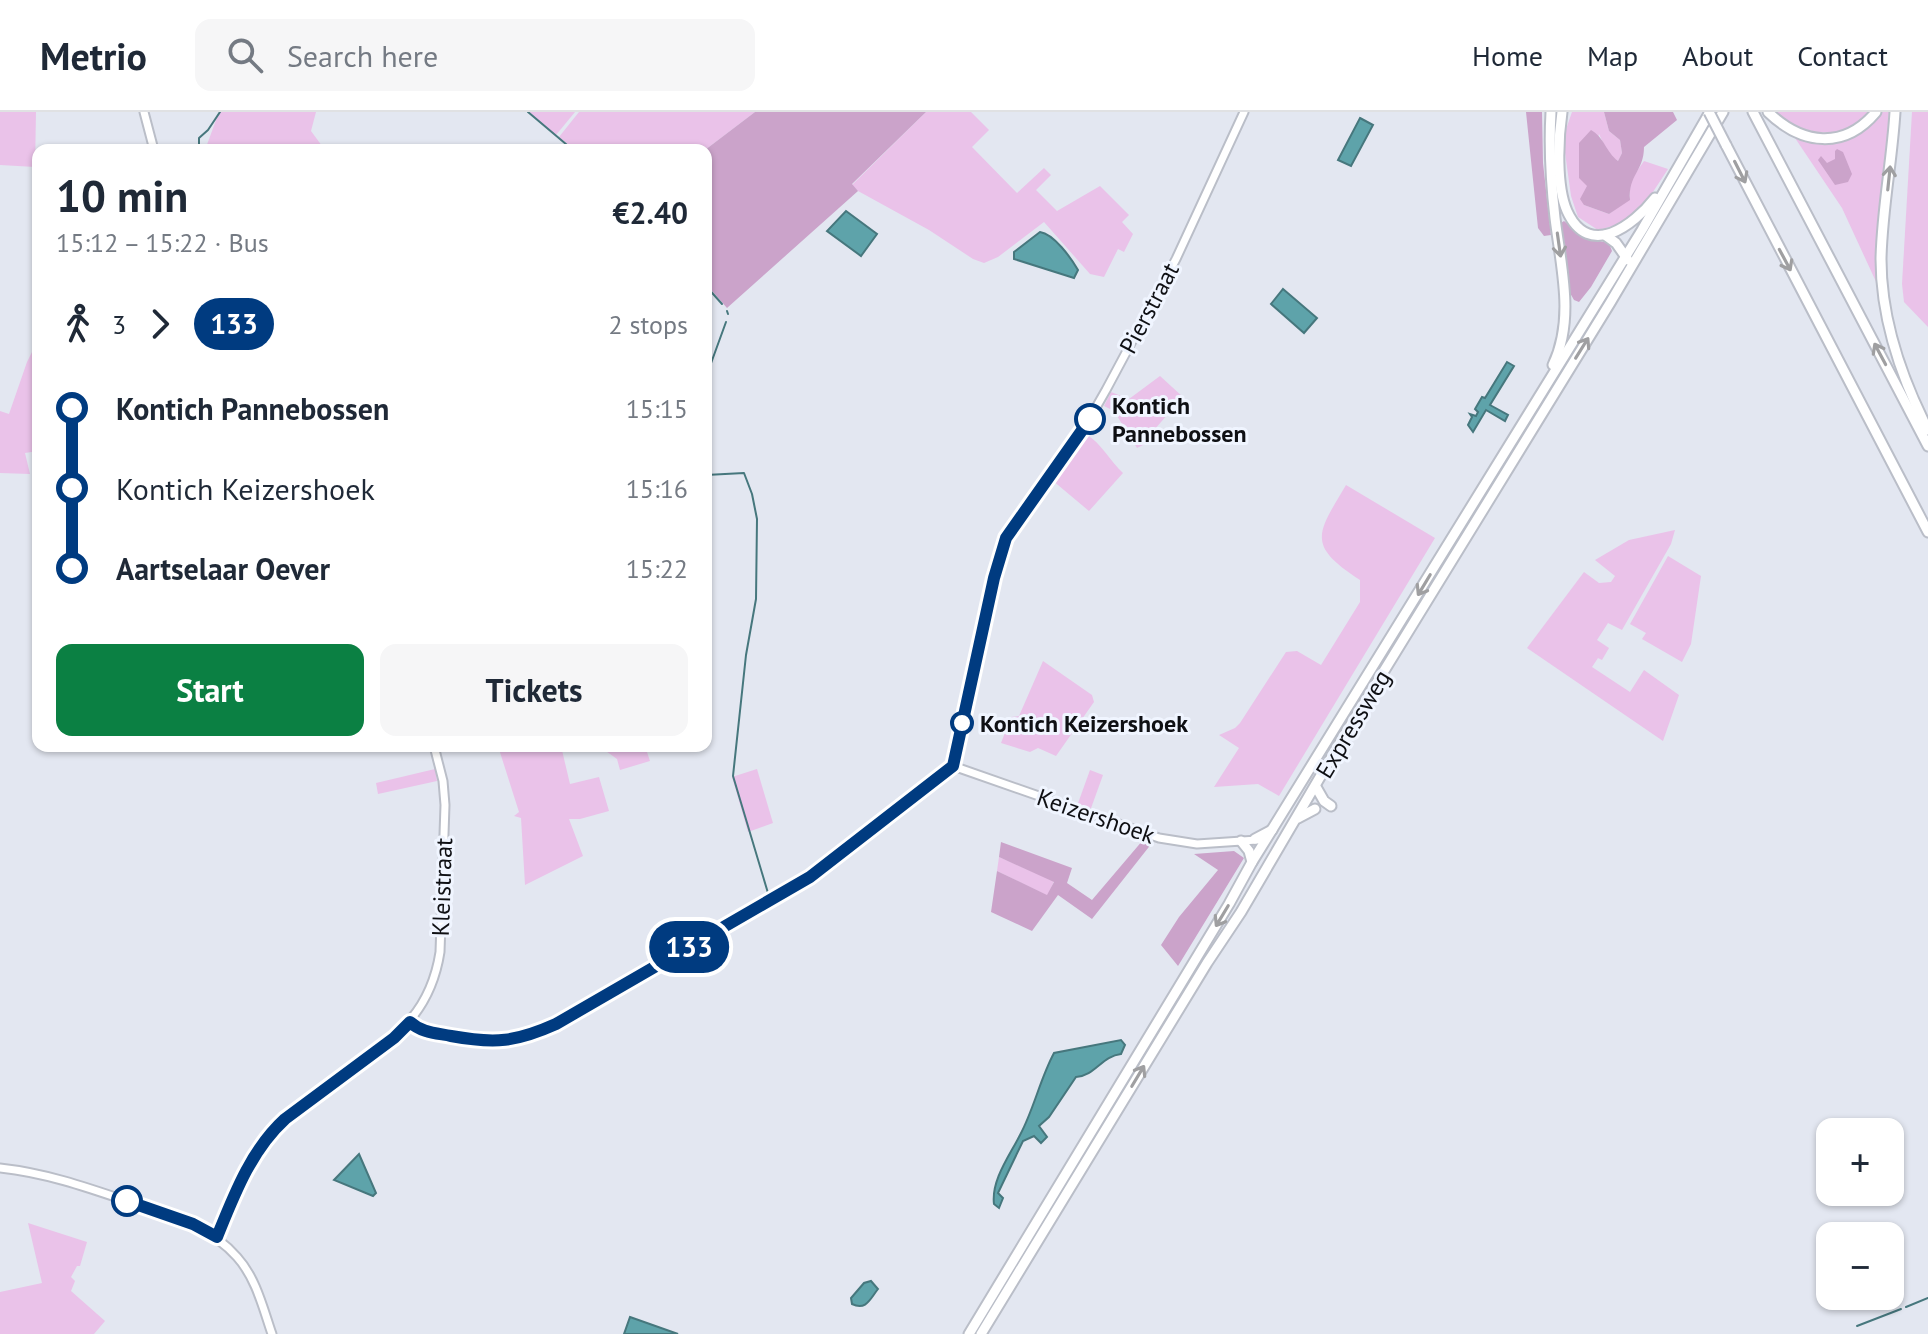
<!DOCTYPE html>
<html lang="en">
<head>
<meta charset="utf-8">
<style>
	body { margin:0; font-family:"PT Sans",sans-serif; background:#f6f6f7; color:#1f2937; height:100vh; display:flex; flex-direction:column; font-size:30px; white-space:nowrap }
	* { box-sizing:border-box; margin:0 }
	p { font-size:26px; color:#747a83 }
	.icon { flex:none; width:44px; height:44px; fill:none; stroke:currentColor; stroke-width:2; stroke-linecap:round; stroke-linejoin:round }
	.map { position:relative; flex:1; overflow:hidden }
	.drawer { position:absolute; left:32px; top:32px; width:680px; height:608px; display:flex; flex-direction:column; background:#fff; border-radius:16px; box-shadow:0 2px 6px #0004 }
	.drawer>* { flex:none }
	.badge { padding:0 16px; border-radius:26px; font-size:28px; line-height:52px }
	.buttons { position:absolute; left:1816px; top:1006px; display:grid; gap:16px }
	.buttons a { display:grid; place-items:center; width:88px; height:88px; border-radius:16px; background:#fff; box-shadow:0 2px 6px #0004; font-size:40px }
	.map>.badge { position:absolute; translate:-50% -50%; box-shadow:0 0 0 4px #fff }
	.legs { display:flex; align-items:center; gap:12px; height:88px; padding:0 24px; font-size:26px }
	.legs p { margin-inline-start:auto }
	.overview { display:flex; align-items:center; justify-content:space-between; height:136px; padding:0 24px }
	h1 { font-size:44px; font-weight:700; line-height:60px }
	.cta { display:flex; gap:16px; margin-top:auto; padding:16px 24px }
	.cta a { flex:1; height:92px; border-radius:16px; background:#0b8043; color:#fff; font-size:32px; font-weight:700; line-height:92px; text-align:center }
	.cta a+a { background:#f6f6f7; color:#1f2937 }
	ul { padding:0 24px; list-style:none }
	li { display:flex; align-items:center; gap:28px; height:80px; font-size:30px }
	li i { display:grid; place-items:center; width:12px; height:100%; margin:0 10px; background:currentColor }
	li i::after { content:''; width:20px; height:20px; margin:-10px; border:6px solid; border-radius:50%; background:#fff }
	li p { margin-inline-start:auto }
	li:first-child i { background:linear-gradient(#0000 50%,currentColor 0) }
	li:last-child i { background:linear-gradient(currentColor 50%,#0000 0) }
	header { display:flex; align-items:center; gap:48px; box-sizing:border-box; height:112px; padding:0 40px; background:#fff; border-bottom:2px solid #e0e1e3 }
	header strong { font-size:38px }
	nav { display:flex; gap:44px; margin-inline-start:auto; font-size:28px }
	.search { width:560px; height:72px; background:#f6f6f7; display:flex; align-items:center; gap:20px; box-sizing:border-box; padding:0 28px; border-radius:16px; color:#747a83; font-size:30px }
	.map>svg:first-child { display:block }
	.green { fill:#eac2e9 }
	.forest { fill:#cba3ca }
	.water { fill:#5ea3aa; stroke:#46777d; stroke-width:2 }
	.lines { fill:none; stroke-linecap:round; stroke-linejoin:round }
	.stream { stroke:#46777d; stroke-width:2 }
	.secondary-casing { stroke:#babec8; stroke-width:11 }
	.highway-casing { stroke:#babec8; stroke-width:13 }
	.secondary { stroke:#fff; stroke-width:7 }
	.highway { stroke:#fff; stroke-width:9 }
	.highway-bridge-casing { stroke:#babec8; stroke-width:13; stroke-linecap:butt }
	.highway-bridge { stroke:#fff; stroke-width:9 }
	.oneway { stroke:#9f9fa1 }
	.line-1-casing { stroke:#fff; stroke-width:18 }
	.line-1 { stroke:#003b80; stroke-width:12 }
	.stop-1-dot { fill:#fff; stroke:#003b80; stroke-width:4 }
	.labels { text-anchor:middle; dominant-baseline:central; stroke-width:6; stroke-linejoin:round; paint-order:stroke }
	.street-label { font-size:24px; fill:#0f1014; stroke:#f0f5ff }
	.stop-label { font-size:24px; font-weight:bold; fill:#0f1014; stroke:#f0f5ff; text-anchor:start }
</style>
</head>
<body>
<header>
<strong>Metrio</strong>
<div class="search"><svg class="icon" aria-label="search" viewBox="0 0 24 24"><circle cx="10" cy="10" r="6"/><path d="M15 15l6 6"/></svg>Search here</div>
<nav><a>Home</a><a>Map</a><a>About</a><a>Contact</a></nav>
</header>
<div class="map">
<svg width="1928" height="1222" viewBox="0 0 1928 1222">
	<rect width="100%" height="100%" fill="#e3e7f1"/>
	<g class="green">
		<polygon points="0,0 36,0 35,55 0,53"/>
		<polygon points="219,0 316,0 311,19 325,38 205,38"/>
		<polygon points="529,0 575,0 556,23"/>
		<polygon points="579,0 755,0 705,38 575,38 559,25"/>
		<polygon points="926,0 971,0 989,18 972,35 1017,81 1044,56 1051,63 1036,78 1057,99 1100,74 1129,103 1122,110 1133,122 1124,140 1118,137 1104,165 1090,162 1044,110 998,145 984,151 973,147 929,118 858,79 852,73"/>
		<polygon points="1572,0 1604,0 1609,19 1620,28 1622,41 1618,49 1609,43 1599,22 1584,93 1609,102 1630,86 1630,69 1644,49 1668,57 1649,86 1624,111 1598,118 1578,105 1571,84 1563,26"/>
		<path d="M1774 0H1870C1843 32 1803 23 1774 0Z"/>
		<path d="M1880 0H1889L1878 129V174L1842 96 1795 26C1802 27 1811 31 1820 31 1845 34 1867 21 1880 0Z"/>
		<polygon points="1912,0 1928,0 1928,215 1904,190 1902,172"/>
		<polygon points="38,228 38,339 25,341 30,362 0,361 0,299 9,302 27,250"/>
		<polygon points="1160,264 1183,285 1154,318 1157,326 1137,336 1114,299 1104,294 1111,280 1129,287"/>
		<path d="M1087 323C1100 330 1111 350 1123 361L1089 399 1052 368Z"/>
		<path d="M1346 373 1435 426 1279 684 1258 672 1214 675 1239 636 1219 623 1235 616 1240 611 1286 540 1297 539 1321 553 1360 490V468C1306 433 1317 422 1346 373Z"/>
		<polygon points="1675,418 1671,432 1622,518 1608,511 1597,528 1609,536 1602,548 1598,546 1592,555 1630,580 1644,558 1679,583 1663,629 1527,536 1584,460 1599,471 1611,470 1615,464 1595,448 1629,428"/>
		<polygon points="1668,444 1701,464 1691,532 1682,550 1642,527 1646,521 1630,512"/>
		<polygon points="1043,549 1092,583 1094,590 1056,644 1038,636 1030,640 1001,631 1011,605 1019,604"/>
		<polygon points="498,634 561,634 570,672 599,665 609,699 580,707 569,707 583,744 525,773 521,706 514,704 519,700"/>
		<polygon points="599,634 645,634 650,649 620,658 617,647"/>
		<polygon points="435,657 437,669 378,682 376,671"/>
		<polygon points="757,657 773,711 748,720 732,665"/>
		<polygon points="1090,658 1103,663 1090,699 1077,694"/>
		<polygon points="999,745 1054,769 1048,784 997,759"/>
		<polygon points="28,1111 87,1130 80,1154 77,1154 71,1165 75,1169 71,1179 105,1209 94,1222 0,1222 0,1180 42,1171"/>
	</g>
	<g class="forest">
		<polygon points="755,0 926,0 852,72 858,79 727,196 706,172 705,38"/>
		<polygon points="1526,0 1542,0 1543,51 1551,123 1544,124 1538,116"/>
		<path d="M1604 0H1673L1677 8 1644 35C1644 59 1628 63 1630 88L1609 102 1584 93 1580 87 1587 74 1579 66V31L1591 18C1604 25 1606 40 1618 49L1622 41 1620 28 1609 19Z"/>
		<polygon points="1837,37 1843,40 1852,62 1848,70 1835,73 1818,48 1821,44 1827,51 1835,47 1835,39"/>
		<polygon points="1564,109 1585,126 1609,131 1612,139 1591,175 1579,190 1574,188 1570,181 1561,111"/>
		<polygon points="1143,728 1152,731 1092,807 1058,783 1032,819 991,800 997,759 1047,783 1054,770 999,745 1001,730 1072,756 1067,771 1092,788"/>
		<polygon points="1234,739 1244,746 1178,854 1161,833 1179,805 1218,758 1194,742"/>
	</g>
	<g class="water">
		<polygon points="1360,6 1373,13 1351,54 1338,48"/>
		<polygon points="846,99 877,122 861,144 827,119"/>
		<path d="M1040 120C1054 122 1071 146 1078 158L1074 166 1014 147V140Z"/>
		<polygon points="1283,177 1317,206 1304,221 1271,192"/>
		<polygon points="1507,250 1514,254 1490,293 1508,303 1505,309 1486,298 1473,320 1468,313 1472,305 1470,302 1476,304 1478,300 1475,297 1482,285 1485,286"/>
		<path d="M1121 928 1125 933 1121 942C1102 944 1095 964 1076 965L1049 1005 1039 1014 1047 1025 1041 1031 1034 1024 1023 1029 998 1081 1003 1086 999 1096 994 1092C991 1068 1010 1043 1020 1023 1034 997 1040 967 1054 941Z"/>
		<polygon points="359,1042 376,1081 373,1084 334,1068"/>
		<path d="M871 1169 878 1177C870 1187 866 1199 852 1192L851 1186 864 1171Z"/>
		<polygon points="630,1205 678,1222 624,1222"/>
	</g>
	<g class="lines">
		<g class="stream">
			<polyline points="528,0 573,38"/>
			<polyline points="199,38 199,26 208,18 220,0"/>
			<polyline points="706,174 722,192"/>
			<polyline points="727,199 728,202"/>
			<polyline points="706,265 726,210"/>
			<polyline points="706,363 744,361 752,382 757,407 756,487 746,543 733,664 768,781"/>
			<polyline points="866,728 886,712"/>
			<polyline points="772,791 815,766 861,733"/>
			<polyline points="1906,1195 1928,1186"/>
			<polyline points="1857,1214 1901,1197"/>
		</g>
		<g class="secondary-casing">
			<g id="secondary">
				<polyline points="144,0 154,38"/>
				<polyline points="953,654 994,466 1006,426 1086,313 1106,278 1176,147 1244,0"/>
				<polyline points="953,654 1159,726 1197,732 1257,728"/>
				<path d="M410 910C422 921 436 921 451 924 495 932 516 930 556 912L810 765 953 654"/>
				<path d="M0 1056C46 1061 86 1075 130 1090 169 1103 209 1113 237 1145 256 1166 263 1196 272 1222"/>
				<path d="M217 1125C236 1083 250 1038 285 1007 308 989 331 972 355 955 400 922 431 898 440 840L445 693 443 669 434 634"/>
			</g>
		</g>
		<g class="highway-casing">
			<g id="highway">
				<path d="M1551 0C1549 35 1551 71 1555 106 1561 155 1575 207 1553 253"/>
				<path d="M1562 0C1558 27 1556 74 1567 99 1589 148 1634 113 1655 86"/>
				<polyline points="1753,0 1928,334"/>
				<path d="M1768 0C1802 33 1844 38 1876 0"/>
				<path d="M1895 0C1892 49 1882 98 1881 147 1881 208 1901 265 1928 318"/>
				<polyline points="1726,33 1928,420"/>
				<polyline points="1605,123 1616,131 1628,148"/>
				<polyline points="1316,675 1324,689 1331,694"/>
				<polyline points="1298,706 1315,697"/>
				<polyline points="1255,727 1272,718"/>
				<polyline points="1241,729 1249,739 1252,750"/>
				<polyline points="969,1222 1229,792 1252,750 1642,118 1710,0"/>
				<polyline points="981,1222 1207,851 1241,800 1344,624 1610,191 1723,0"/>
			</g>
		</g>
		<use href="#secondary" class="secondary"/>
		<use href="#highway" class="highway"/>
		<g class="highway-bridge-casing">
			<polyline id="highway-bridge" points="1709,0 1726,33"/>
		</g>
		<use href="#highway-bridge" class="highway-bridge"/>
	</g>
	<defs><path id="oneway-shaft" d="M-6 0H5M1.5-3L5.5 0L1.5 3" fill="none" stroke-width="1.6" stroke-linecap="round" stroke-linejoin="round" transform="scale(2)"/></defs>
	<g class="oneway">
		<use href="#oneway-shaft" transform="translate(1740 60) rotate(63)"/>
		<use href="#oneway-shaft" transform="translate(1889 66) rotate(-84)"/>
		<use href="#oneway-shaft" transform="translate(1559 133) rotate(82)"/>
		<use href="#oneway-shaft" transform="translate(1785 148) rotate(62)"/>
		<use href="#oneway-shaft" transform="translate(1582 236) rotate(-58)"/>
		<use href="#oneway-shaft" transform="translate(1880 242) rotate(-118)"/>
		<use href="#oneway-shaft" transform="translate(1424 473) rotate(121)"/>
		<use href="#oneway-shaft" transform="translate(1222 804) rotate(121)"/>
		<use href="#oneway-shaft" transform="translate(1138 964) rotate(-59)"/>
	</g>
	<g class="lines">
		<g class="line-1-casing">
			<path id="line-1" d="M127 1089 193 1112 217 1125C234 1083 251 1038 285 1007L394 926 410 910C422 921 436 921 451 924 495 932 516 930 556 912L810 765 953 654 994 466 1006 426 1090 307"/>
		</g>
		<use href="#line-1" class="line-1"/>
	</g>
	<g class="stop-1-dot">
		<circle cx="1090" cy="307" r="14"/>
		<circle cx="962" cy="611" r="10"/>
		<circle cx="127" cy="1089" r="14"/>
	</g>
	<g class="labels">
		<g class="street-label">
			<text transform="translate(1149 196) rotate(-62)">Pierstraat</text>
			<text transform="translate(1353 612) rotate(-59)">Expressweg</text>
			<text transform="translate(1096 704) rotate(19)">Keizershoek</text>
			<text transform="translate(442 775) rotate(-88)">Kleistraat</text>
		</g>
		<g class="stop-label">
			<text x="1112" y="293">Kontich<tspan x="1112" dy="28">Pannebossen</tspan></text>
			<text x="980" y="611">Kontich Keizershoek</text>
		</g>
	</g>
</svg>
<div class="buttons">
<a>+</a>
<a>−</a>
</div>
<b class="badge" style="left:689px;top:835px;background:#003b80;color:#fff">133</b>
<section class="drawer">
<div class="overview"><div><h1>10 min</h1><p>15:12 – 15:22 · Bus</p></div><b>€2.40</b></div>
<div class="legs"><svg class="icon" aria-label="walk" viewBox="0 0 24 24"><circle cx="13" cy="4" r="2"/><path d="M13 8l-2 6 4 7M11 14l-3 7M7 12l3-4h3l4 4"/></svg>3<svg class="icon" aria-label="forward" viewBox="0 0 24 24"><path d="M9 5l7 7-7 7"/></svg><b class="badge" style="background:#003b80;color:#fff">133</b><p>2 stops</p></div>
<ul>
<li><i style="color:#003b80"></i><b>Kontich Pannebossen</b><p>15:15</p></li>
<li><i style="color:#003b80"></i><span>Kontich Keizershoek</span><p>15:16</p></li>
<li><i style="color:#003b80"></i><b>Aartselaar Oever</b><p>15:22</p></li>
</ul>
<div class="cta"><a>Start</a><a>Tickets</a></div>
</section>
</div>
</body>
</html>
